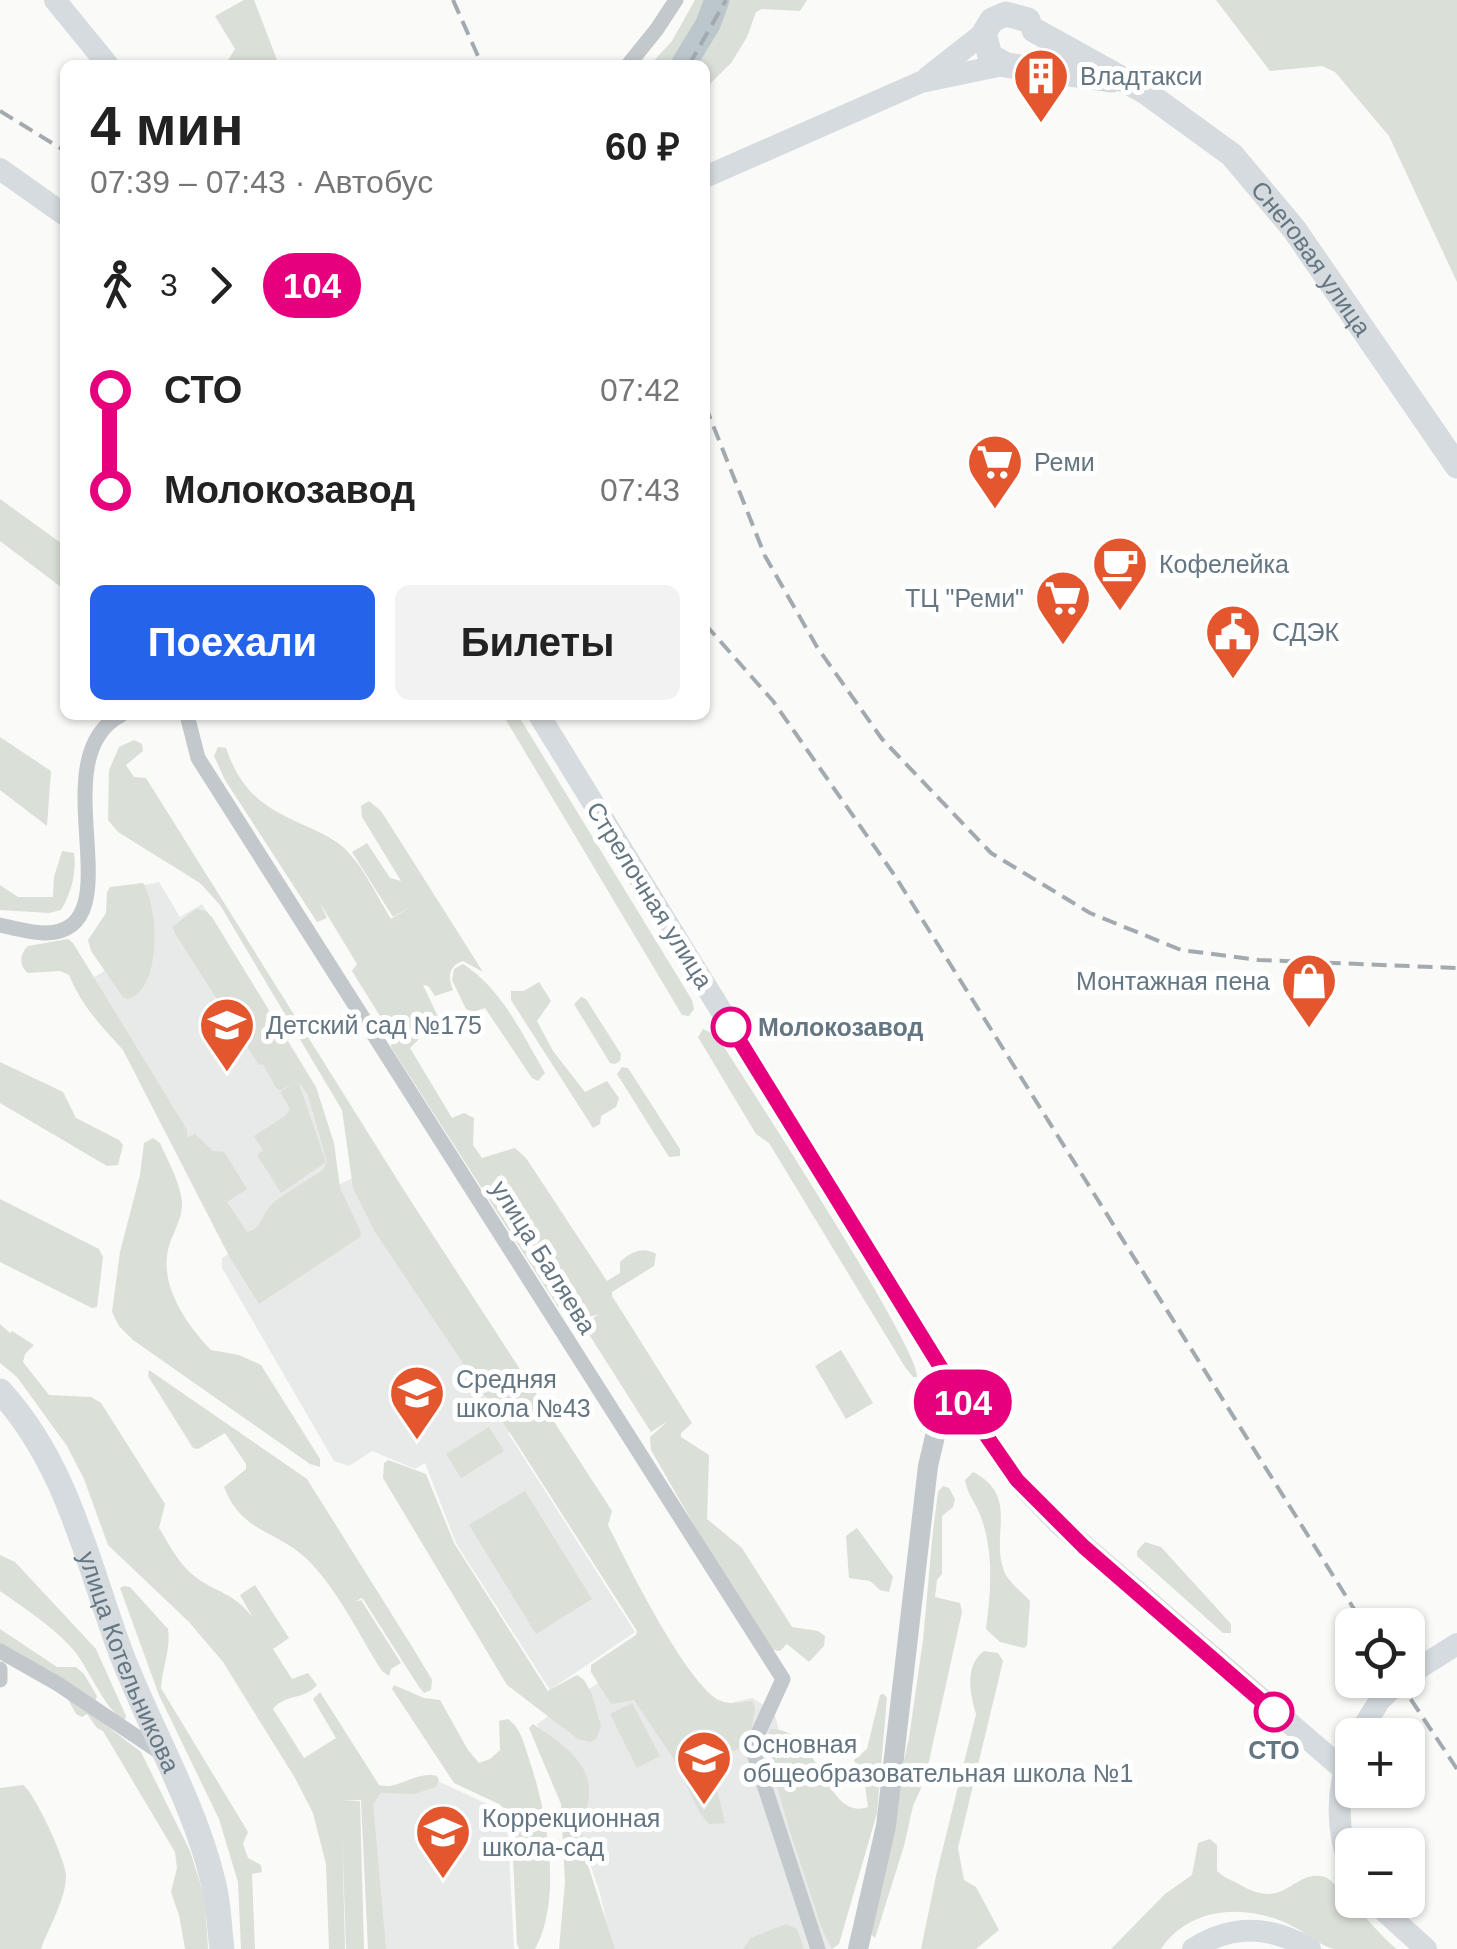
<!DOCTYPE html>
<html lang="ru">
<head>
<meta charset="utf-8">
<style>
	body { margin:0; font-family:Helvetica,sans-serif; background:#f2f2f2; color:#222; height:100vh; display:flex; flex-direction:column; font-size:38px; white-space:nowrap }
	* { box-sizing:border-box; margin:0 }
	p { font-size:32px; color:#767676 }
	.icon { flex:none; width:55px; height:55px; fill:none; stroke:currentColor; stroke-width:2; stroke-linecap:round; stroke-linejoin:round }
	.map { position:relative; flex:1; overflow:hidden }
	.side { position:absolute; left:60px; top:60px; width:650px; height:660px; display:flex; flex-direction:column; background:#fff; border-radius:15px; box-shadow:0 2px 8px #0004 }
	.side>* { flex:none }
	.badge { padding:0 20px; border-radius:32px; font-size:35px; line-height:65px }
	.fabs { position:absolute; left:1335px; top:1608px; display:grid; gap:20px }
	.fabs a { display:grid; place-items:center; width:90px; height:90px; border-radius:15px; background:#fff; box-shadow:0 2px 8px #0004; font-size:50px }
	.map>.badge { position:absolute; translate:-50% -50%; box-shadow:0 0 0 5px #fff }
	.legs { display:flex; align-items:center; gap:15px; height:110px; padding:0 30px; font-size:32px }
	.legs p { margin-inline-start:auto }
	.head { display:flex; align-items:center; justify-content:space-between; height:170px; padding:0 30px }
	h1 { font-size:55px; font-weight:600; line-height:75px }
	.primary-button { display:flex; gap:20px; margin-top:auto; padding:20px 30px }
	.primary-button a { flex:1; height:115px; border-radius:15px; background:#2563eb; color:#fff; font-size:40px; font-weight:600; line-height:115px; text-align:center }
	.primary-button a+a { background:#f2f2f2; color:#222 }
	ul { padding:0 30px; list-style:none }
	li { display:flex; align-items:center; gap:35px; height:100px; font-size:38px }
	li i { display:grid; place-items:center; width:15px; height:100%; margin:0 12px; background:currentColor }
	li i::after { content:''; width:25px; height:25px; margin:-12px; border:8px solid; border-radius:50%; background:#fff }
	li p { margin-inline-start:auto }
	li:first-child i { background:linear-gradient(#0000 50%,currentColor 0) }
	li:last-child i { background:linear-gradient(currentColor 50%,#0000 0) }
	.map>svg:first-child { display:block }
	.built { fill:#e8e9e9 }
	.green { fill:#dadfd7 }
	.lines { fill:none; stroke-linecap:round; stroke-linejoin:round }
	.river { stroke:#bbc7cb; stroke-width:25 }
	.minor { stroke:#c3c8cc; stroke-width:15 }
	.tertiary { stroke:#c3c8cc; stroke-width:20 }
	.secondary { stroke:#d6dbdf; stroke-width:22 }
	.primary { stroke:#d6dbdf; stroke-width:25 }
	.rail { stroke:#a2aab0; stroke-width:4; stroke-dasharray:15 8; stroke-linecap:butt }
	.line-1-casing { stroke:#fff; stroke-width:22 }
	.line-1 { stroke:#e6007e; stroke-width:15 }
	.stop-1-dot { fill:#fff; stroke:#e6007e; stroke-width:5 }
	.labels { text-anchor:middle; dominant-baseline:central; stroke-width:10; stroke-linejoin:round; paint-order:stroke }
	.poi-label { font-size:25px; fill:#657683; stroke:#fff; text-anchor:start }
	.street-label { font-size:25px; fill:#657683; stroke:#fff }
	.stop-label { font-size:25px; font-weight:bold; fill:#657683; stroke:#fff; text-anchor:start }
</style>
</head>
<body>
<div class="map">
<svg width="1457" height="1949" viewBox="0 0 1457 1949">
	<rect width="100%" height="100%" fill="#fafaf8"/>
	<g class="built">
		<polygon points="159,882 180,917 202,904 316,1088 338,1185 351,1179 373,1178 528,1420 508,1433 635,1632 550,1690 456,1543 425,1463 415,1469 372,1451 349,1466 334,1461 222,1268 222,1258 244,1244 94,977 110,968 130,888"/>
		<polygon points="662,1640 714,1707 752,1698 774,1711 833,1949 613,1949 599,1890 561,1779 537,1724"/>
		<polygon points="429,1777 507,1813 514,1949 380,1949 370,1803 381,1793 394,1793 395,1785"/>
	</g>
	<g class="green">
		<polygon points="244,0 254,0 279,65 225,65 235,49 215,16"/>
		<polygon points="695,0 807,0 800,11 762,9 756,12 747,37 731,63 705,89 705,65 650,65 672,41"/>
		<polygon points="1216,0 1457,0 1457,282 1389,136 1335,72 1322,66 1270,71"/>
		<polygon points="0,499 65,546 65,590 0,541"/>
		<polygon points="503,715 518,715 692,1000 694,1009 689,1016 682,1015"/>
		<polygon points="0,737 51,771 47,826 0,790"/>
		<path d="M134 740 142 744 143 751 126 765 134 777 146 778 405 1192 612 1511 608 1525C625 1560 689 1689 721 1701 731 1705 742 1702 752 1701L755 1707C750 1748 746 1747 710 1760L725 1823 709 1824 700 1813 673 1758 634 1700 611 1704 591 1672V1665L636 1635 637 1631 514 1439 375 1232 353 1188 342 1110 220 905 200 883 118 832 108 820 109 770 119 747Z"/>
		<path d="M218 747 226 748C242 794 265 808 308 827 323 834 337 840 348 852 365 870 378 898 391 919L415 904 393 917 352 852 367 843 390 878 401 881 362 817 361 806 369 801 381 811 397 836 483 972 463 961C448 966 448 977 453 990L435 996 428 986 423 985 441 1023 430 1030 421 1028 419 1039 410 1048 452 1118 464 1113 474 1118 473 1145 482 1158 515 1148 526 1158 607 1281 620 1273V1262C631 1252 642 1246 656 1254L654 1266 612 1292V1296L692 1423 681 1433V1437L709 1455 707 1519 742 1548 792 1627 818 1631 825 1636 824 1646 809 1662 787 1644 780 1651 773 1650 709 1551 651 1450 650 1437 668 1421 651 1432 583 1325 599 1314 574 1322 558 1307 391 1047 393 1037 352 971 357 964 320 903 327 918 317 922 225 780 214 756Z"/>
		<path d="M62 851 74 853C77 873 71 893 61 910L49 913 0 910V885L18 897H53L54 877Z"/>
		<path d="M143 883C159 909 162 989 128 999L123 997 91 951 88 940 106 913 107 892 110 887Z"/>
		<path d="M196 909 206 911 212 917 316 1087 334 1143 340 1188 361 1232 360 1237 259 1304 229 1256 123 1050C100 1024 83 1008 69 975L60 971 28 973C19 966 19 954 28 946L68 939 73 943 187 1130V1138L195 1134 213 1151 224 1152 247 1189 227 1202 247 1232C264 1228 261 1213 273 1203 288 1191 307 1181 323 1170L327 1162 308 1095 298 1081 326 1162 281 1193 257 1155 263 1150 254 1136 285 1116 290 1109 280 1092 297 1081 281 1090 276 1088 263 1064 259 1065 176 935 172 927Z"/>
		<path d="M463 964C502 989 522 1034 545 1073L538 1081 532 1078 485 1008 473 1012 466 1009 452 980 454 969Z"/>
		<polygon points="539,982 551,1001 537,1021 553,1051 585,1092 607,1081 619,1098 616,1107 601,1116 600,1124 593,1128 511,1000 511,991 524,991"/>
		<polygon points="581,997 586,999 621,1054 620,1061 615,1064 610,1063 574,1004"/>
		<path d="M703 1029 717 1036C745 1080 920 1349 917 1377H913L905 1367 769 1143 756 1134 698 1037Z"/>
		<polygon points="0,1062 63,1092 76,1118 119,1140 123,1145 118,1165 107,1166 0,1103"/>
		<polygon points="622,1067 628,1068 680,1149 680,1156 669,1157 617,1074"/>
		<path d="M153 1138 160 1143C168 1161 180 1182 182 1202 183 1218 173 1232 169 1246 158 1284 186 1324 211 1350L239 1355 261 1365 320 1459V1467L310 1464 133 1340 119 1326 112 1312 120 1252 140 1175 144 1143Z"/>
		<polygon points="0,1199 99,1249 103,1257 97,1307 92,1308 0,1262"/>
		<path d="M0 1324 10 1333 12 1331 34 1345 25 1354 23 1362 49 1395 91 1397 101 1403 165 1504 159 1528C169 1544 178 1563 193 1575 216 1594 232 1590 253 1618L240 1595 255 1585 289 1638 273 1649 292 1679 308 1673 317 1685C303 1701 286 1693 273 1709L304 1758 336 1738 313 1699 320 1692 379 1785C398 1791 416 1770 437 1776L439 1780 436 1787 414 1794 381 1793 373 1804 386 1949H368L361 1800 341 1801H360L364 1949H346L342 1829 345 1949H329L326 1864 313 1813 295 1778 223 1662 189 1622 108 1545 84 1479 67 1446 17 1377 0 1363Z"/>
		<polygon points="841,1350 873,1403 846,1419 815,1366"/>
		<path d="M149 1370 307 1479 416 1653 432 1680 431 1690 424 1693 419 1687 363 1599 361 1598 355 1602 361 1600 401 1663 391 1669 389 1676 382 1671C359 1635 339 1592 309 1561 278 1530 242 1534 224 1487L246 1469V1464L225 1433 198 1449 193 1448 148 1376Z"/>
		<polygon points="489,1427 504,1451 461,1478 446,1454"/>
		<polygon points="388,1460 426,1474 454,1543 548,1691 577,1675 584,1680 591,1692 601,1726 596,1739 590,1742 578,1739 507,1685 383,1478 384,1463"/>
		<path d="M973 1472C1020 1496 990 1534 1004 1571 1008 1582 1022 1592 1030 1601L1027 1645 1024 1648 1000 1642 986 1629C991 1591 994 1554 981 1517 976 1503 967 1494 965 1480Z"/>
		<polygon points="943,1486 949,1488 955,1499 953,1507 942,1516 942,1574 937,1580 935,1597 960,1603 962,1612 925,1779 913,1806 904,1846 875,1938 866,1929 909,1738 923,1640 933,1531 938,1492"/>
		<polygon points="525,1491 592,1599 536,1634 469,1525"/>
		<polygon points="857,1528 893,1577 889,1592 880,1590 870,1581 849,1578 846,1536"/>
		<polygon points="1145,1542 1161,1547 1231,1624 1231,1633 1223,1633 1137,1556 1137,1551"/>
		<path d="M0 1555 15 1562 96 1649 126 1716 125 1720C103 1710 89 1665 69 1645 49 1624 24 1608 0 1591Z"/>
		<path d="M124 1586 130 1587 168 1629C171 1648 162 1669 161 1688L248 1832 243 1844 248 1858 261 1865 262 1872 252 1874 255 1949H241L238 1882 219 1819 159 1695 120 1588Z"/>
		<polygon points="0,1629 57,1667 76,1667 84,1674 97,1696 95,1702 0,1645"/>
		<path d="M984 1651 998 1653 1003 1661 958 1848 964 1880 976 1887 999 1930 976 1949H921L936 1876 976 1714C970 1694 964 1666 984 1651Z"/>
		<path d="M394 1685 424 1698 440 1700 468 1750 479 1763 490 1759 500 1750 499 1721 508 1719C521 1728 524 1744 529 1759 547 1812 563 1898 535 1949H519L517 1944 511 1814 499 1804 454 1783 392 1689Z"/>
		<polygon points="65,1694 141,1752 190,1851 205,1898 208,1949 185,1949 179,1915 171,1892 177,1868 175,1852 103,1731 97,1728 87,1714 82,1717 76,1714"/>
		<path d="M884 1694 887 1698 877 1813 839 1944 832 1949 822 1929 789 1828 764 1741 771 1729C822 1729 824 1822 868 1807L864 1779 854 1760 867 1749 880 1695Z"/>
		<polygon points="632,1703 660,1756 637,1768 610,1714"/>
		<path d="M533 1724C561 1744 596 1763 588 1803 585 1820 581 1833 583 1850L615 1949H559L565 1882 561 1804 529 1728Z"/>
		<path d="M23 1785C35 1793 66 1861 66 1875 66 1900 49 1926 41 1949H0V1788Z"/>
		<path d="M1210 1839 1217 1845V1871C1224 1878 1229 1879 1237 1883 1287 1914 1292 1868 1325 1877 1336 1880 1379 1936 1397 1949 1377 1949 1355 1949 1335 1949 1321 1947 1307 1933 1294 1927 1251 1904 1191 1904 1161 1949H1111L1165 1894 1192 1875 1198 1843Z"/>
		<polygon points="786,1924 797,1929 804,1949 743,1949 751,1938"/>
	</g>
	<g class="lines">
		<polyline class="river" points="683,65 708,24 717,0"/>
		<g class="minor">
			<polyline points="628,65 657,29 676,0"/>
			<polyline points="187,715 198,758 783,1679 755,1740 755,1757 818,1949"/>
			<path d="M0 925C14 928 31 933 46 933 138 930 38 758 121 715"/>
			<polyline points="0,1651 58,1684 161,1753"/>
			<polyline points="0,1669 0,1680"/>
		</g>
		<polyline class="tertiary" points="858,1949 886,1826 928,1466 936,1432 954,1389"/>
		<g class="secondary">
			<polyline points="55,0 108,65"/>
			<polyline points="928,77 984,33"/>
			<polyline points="0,169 65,215"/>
			<polyline points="705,177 921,82 1003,65"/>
			<polyline points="539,715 954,1389 1017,1480 1060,1525 1345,1771"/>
			<polyline points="1408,1675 1457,1644"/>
			<polyline points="1358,1735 1380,1700 1401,1680"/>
			<path d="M1352 1748C1336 1787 1335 1832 1352 1870"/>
			<polyline points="1372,1900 1426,1949"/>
			<path d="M1193 1949C1232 1924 1270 1925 1310 1949"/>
		</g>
		<g class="primary">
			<polyline points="1028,20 1006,14 992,20 984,33 990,56 1006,65 1112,80"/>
			<path id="s1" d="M1034 30 1144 91 1232 155 1294 229 1457 466"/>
			<path id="s2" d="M0 1391C68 1465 87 1562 121 1653 150 1729 194 1802 213 1881 219 1902 219 1927 222 1949"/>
		</g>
		<g class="rail">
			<polyline points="453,0 482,65"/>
			<polyline points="689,65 726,0"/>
			<polyline points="0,111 65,151"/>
			<polyline points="705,405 765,556 817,647 882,739 991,853 1090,913 1181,950 1259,960 1457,968"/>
			<polyline points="705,624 773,701 895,876 1364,1625"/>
			<polyline points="1398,1680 1457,1769"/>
		</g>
	</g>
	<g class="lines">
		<g class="line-1-casing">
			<polyline id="line-1" points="731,1027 954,1389 1017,1480 1084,1547 1274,1712"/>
		</g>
		<use href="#line-1" class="line-1"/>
	</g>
	<defs>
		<g id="building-pin" transform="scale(2.875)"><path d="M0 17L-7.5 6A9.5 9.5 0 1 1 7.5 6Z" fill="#e4572e" stroke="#fff"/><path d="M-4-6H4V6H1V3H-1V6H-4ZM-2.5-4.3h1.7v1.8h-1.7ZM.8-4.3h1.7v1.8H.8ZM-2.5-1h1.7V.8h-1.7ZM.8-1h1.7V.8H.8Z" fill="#fff"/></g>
		<g id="supermarket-pin" transform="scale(2.875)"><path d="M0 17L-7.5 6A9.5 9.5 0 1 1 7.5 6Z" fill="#e4572e" stroke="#fff"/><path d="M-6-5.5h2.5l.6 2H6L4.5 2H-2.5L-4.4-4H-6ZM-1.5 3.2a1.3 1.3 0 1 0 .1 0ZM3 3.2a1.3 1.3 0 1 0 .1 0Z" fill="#fff"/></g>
		<g id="cafe-pin" transform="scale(2.875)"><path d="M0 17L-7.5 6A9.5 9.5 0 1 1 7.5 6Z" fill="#e4572e" stroke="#fff"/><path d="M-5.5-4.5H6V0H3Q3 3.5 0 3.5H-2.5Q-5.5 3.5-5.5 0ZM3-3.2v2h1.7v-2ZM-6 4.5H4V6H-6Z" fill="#fff"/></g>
		<g id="civic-pin" transform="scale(2.875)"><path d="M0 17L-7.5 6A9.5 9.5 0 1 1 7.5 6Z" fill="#e4572e" stroke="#fff"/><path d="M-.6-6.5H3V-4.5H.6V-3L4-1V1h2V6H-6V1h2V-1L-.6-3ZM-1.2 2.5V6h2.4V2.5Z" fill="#fff"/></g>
		<g id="shop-pin" transform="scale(2.875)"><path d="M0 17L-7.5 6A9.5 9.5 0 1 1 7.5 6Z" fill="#e4572e" stroke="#fff"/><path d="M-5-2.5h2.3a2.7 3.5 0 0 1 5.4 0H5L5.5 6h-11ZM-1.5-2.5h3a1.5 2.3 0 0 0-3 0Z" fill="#fff"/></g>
		<g id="school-pin" transform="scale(2.875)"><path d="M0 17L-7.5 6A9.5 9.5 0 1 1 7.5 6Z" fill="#e4572e" stroke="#fff"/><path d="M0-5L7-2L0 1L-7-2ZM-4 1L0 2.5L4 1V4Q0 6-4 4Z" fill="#fff"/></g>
	</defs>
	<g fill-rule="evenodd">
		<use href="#building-pin" x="1041" y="76"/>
		<use href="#supermarket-pin" x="995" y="462"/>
		<use href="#cafe-pin" x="1120" y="564"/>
		<use href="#supermarket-pin" x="1063" y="598"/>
		<use href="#civic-pin" x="1233" y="632"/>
		<use href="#shop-pin" x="1309" y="981"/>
		<use href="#school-pin" x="227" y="1025"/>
		<use href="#school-pin" x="417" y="1393"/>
		<use href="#school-pin" x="704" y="1758"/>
		<use href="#school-pin" x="443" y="1832"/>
	</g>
	<g class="stop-1-dot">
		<circle cx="731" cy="1027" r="18"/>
		<circle cx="1274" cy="1712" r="18"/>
	</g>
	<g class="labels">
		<g class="poi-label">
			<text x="1080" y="76">Владтакси</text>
			<text x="1034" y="462">Реми</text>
			<text x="1159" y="564">Кофелейка</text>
			<text x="1024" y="598" text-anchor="end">ТЦ "Реми"</text>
			<text x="1272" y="632">СДЭК</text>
			<text x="1270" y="981" text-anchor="end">Монтажная пена</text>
			<text x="266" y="1025">Детский сад №175</text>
			<text x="456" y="1379">Средняя<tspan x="456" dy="29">школа №43</tspan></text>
			<text x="743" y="1744">Основная<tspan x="743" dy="29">общеобразовательная школа №1</tspan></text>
			<text x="482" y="1818">Коррекционная<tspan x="482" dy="29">школа-сад</tspan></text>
		</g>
		<g class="street-label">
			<text stroke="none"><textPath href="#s1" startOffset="365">Снеговая улица</textPath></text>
			<text transform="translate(650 895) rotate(58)">Стрелочная улица</text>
			<text transform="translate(544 1257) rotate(58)">улица Баляева</text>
			<text stroke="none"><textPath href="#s2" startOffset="302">улица Котельникова</textPath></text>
		</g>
		<g class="stop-label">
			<text x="758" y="1027">Молокозавод</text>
			<text x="1274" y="1750" text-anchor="middle">СТО</text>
		</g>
	</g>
</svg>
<div class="fabs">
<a><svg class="icon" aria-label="locate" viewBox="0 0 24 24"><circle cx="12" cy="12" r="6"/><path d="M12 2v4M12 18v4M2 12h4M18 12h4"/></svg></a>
<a>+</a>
<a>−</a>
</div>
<b class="badge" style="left:963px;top:1402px;background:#e6007e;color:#fff">104</b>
<section class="side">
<div class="head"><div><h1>4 мин</h1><p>07:39 – 07:43 · Автобус</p></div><b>60 ₽</b></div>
<div class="legs"><svg class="icon" aria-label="walk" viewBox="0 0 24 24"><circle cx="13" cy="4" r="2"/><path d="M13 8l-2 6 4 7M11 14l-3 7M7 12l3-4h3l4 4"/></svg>3<svg class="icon" aria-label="forward" viewBox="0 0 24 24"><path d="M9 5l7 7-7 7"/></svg><b class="badge" style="background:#e6007e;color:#fff">104</b></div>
<ul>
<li><i style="color:#e6007e"></i><b>СТО</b><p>07:42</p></li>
<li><i style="color:#e6007e"></i><b>Молокозавод</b><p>07:43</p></li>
</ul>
<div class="primary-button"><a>Поехали</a><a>Билеты</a></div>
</section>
</div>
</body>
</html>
